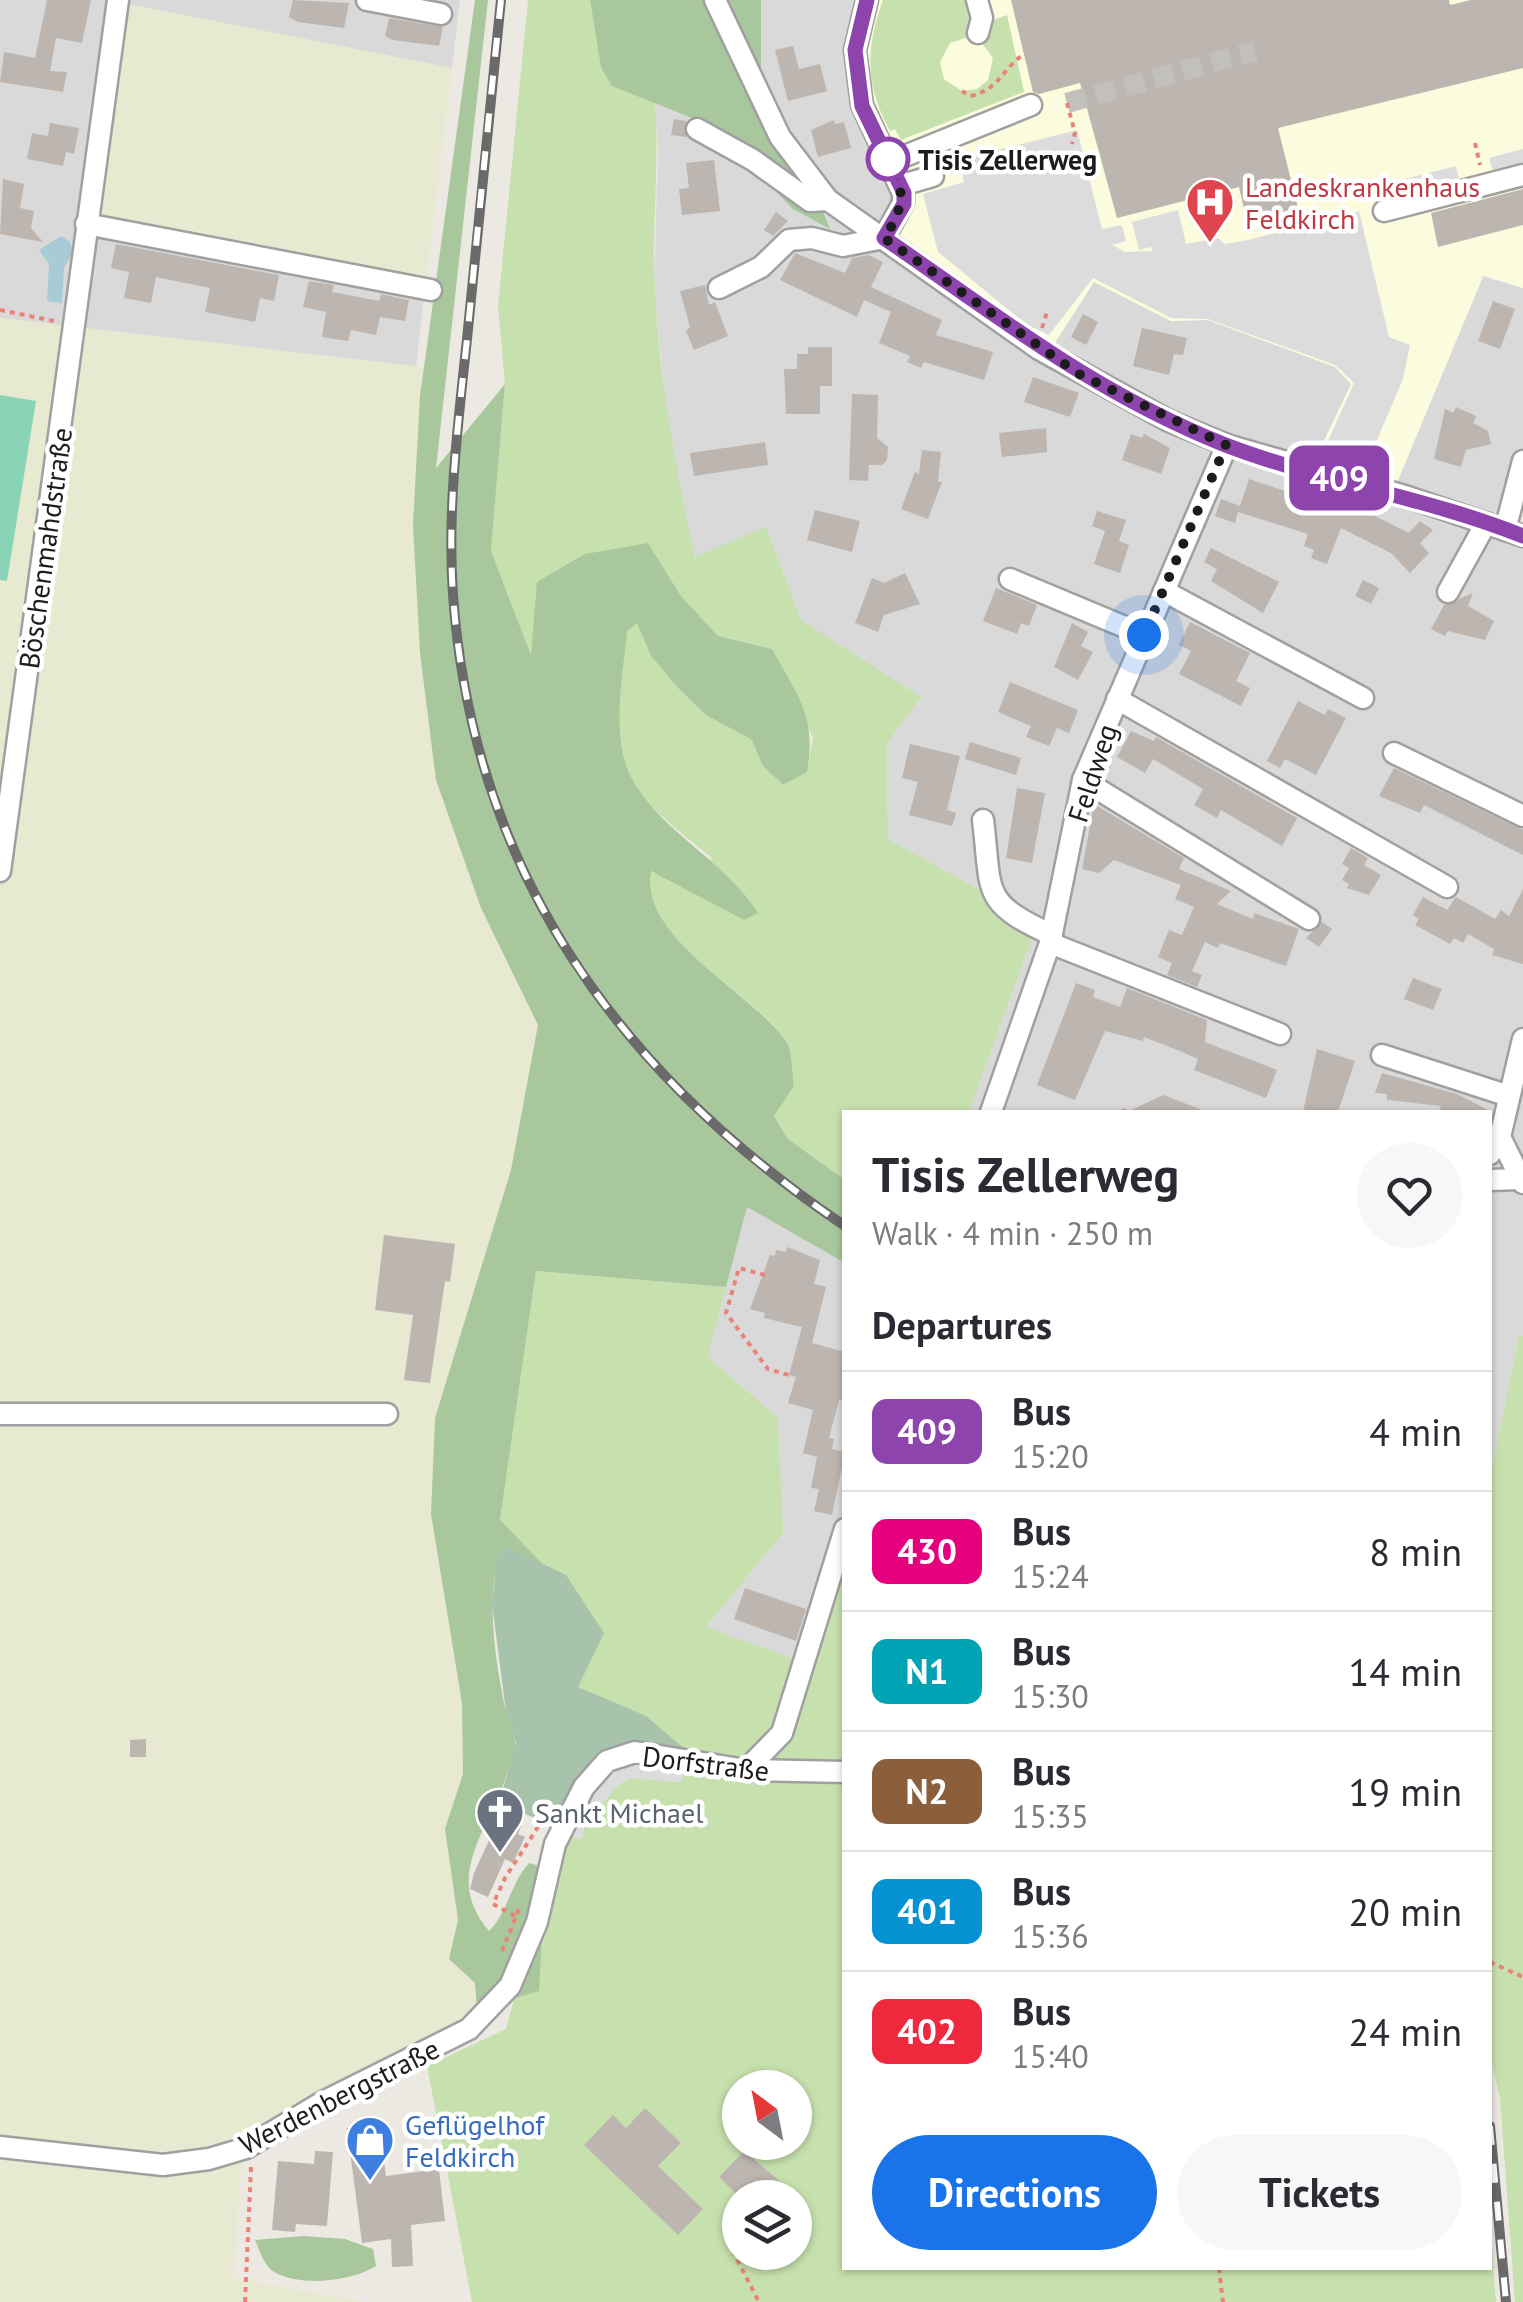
<!DOCTYPE html>
<html lang="en">
<head>
<meta charset="utf-8">
<style>
	body { margin:0; font-family:"PT Sans",sans-serif; background:#f7f7f7; color:#2b2b33; height:100vh; display:flex; flex-direction:column; font-size:38px; white-space:nowrap }
	* { box-sizing:border-box; margin:0 }
	p { font-size:32px; color:#7c7c81 }
	.icon { flex:none; width:55px; height:55px; fill:none; stroke:currentColor; stroke-width:2; stroke-linecap:round; stroke-linejoin:round }
	.map { position:relative; flex:1; overflow:hidden }
	.drawer { position:absolute; left:842px; top:1110px; width:650px; height:1160px; display:flex; flex-direction:column; background:#fff; border-radius:0px; box-shadow:0 2px 8px #0004 }
	.drawer>* { flex:none }
	.badge { padding:0 20px; border-radius:15px; font-size:35px; line-height:65px }
	.needle { width:65px; rotate:328deg }
	.buttons { position:absolute; left:722px; top:2070px; display:grid; gap:20px }
	.buttons a { display:grid; place-items:center; width:90px; height:90px; border-radius:50%; background:#fff; box-shadow:0 2px 8px #0004; font-size:50px }
	.you { position:absolute; width:50px; height:50px; margin:-25px; border:8px solid #fff; border-radius:50%; background:#1a73e8; box-shadow:0 0 0 15px #1a73e833 }
	.map>.badge { position:absolute; translate:-50% -50%; box-shadow:0 0 0 5px #fff }
	h2 { padding:0 30px; font-size:38px; line-height:90px }
	.round { display:grid; place-items:center; flex:none; width:105px; height:105px; border-radius:52px; background:#f7f7f7 }
	.summary { display:flex; align-items:center; justify-content:space-between; height:170px; padding:0 30px }
	h1 { font-size:48px; font-weight:700; line-height:75px }
	.button { display:flex; gap:20px; margin-top:auto; padding:20px 30px }
	.button a { flex:1; height:115px; border-radius:60px; background:#1a73e8; color:#fff; font-size:40px; font-weight:700; line-height:115px; text-align:center }
	.button a+a { background:#f7f7f7; color:#2b2b33 }
	ul { padding:0; list-style:none }
	li { display:flex; align-items:center; gap:30px; height:120px; padding:0 30px; border-top:2px solid #e1e1e2 }
	li div { flex:1 }
	li b { display:block; font-size:38px }
	li em { font-style:normal }
	li .badge { min-width:110px; font-weight:700; text-align:center }
	.map>svg:first-child { display:block }
	.residential { fill:#dad9d9 }
	.education { fill:#fbfbdd }
	.farmland { fill:#e7e9d0 }
	.grass { fill:#c7e1ae; fill-rule:evenodd }
	.forest { fill:#a9c79c }
	.cemetery { fill:#a7c3ab }
	.pitch { fill:#89d3b6 }
	.parking { fill:#dcdcdc }
	.water { fill:#a8cbd5 }
	.building { fill:#bcb5b0 }
	.lines { fill:none; stroke-linecap:round; stroke-linejoin:round }
	.minor-tunnel { stroke:#c2c0bb; stroke-width:20; stroke-dasharray:20 10; stroke-linecap:butt }
	.minor-casing { stroke:#a0a0a0; stroke-width:25 }
	.path { stroke:#e98377; stroke-width:4; stroke-dasharray:5 5; stroke-linecap:butt }
	.minor { stroke:#fff; stroke-width:20 }
	.rail-casing { stroke:#6a6a6a; stroke-width:10 }
	.rail { stroke:#fff; stroke-width:6; stroke-dasharray:19; stroke-linecap:butt }
	.line-casing { stroke:#fff; stroke-width:22 }
	.line { stroke:#8e44ad; stroke-width:15 }
	.walk { stroke:#1c1c1c; stroke-width:10; stroke-dasharray:0 18 }
	.stop-dot { fill:#fff; stroke:#8e44ad; stroke-width:5 }
	.labels { text-anchor:middle; dominant-baseline:central; stroke-width:9; stroke-linejoin:round; paint-order:stroke }
	.stop-label { font-size:28px; font-weight:bold; fill:#1c1c1c; stroke:#fff; text-anchor:start }
	.health-label { font-size:28px; fill:#be3a42; stroke:#fff; text-anchor:start }
	.street-label { font-size:28px; fill:#1c1c1c; stroke:#fff }
	.worship-label { font-size:28px; fill:#5b616d; stroke:#fff; text-anchor:start }
	.shop-label { font-size:28px; fill:#366cbe; stroke:#fff; text-anchor:start }
</style>
</head>
<body>
<div class="map">
<svg width="1523" height="2302" viewBox="0 0 1523 2302">
	<rect width="100%" height="100%" fill="#ece9e3"/>
	<g class="residential">
		<polygon points="0,0 460,0 452,68 129,5 98,216 426,279 416,367 0,318"/>
		<polygon points="761,0 868,0 1051,348 1094,282 1171,321 1208,320 1335,367 1351,383 1394,489 1484,275 1523,288 1523,503 1518,521 1523,524 1523,1336 1519,1336 1490,1477 1490,1112 969,1112 1038,922 888,839 887,743 801,620 766,528 695,558 669,436 654,289 658,151 655,101 712,126 752,170 830,227 796,141 761,85"/>
		<polygon points="746,1206 845,1263 845,1541 807,1665 706,1627 783,1533 778,1418 708,1357"/>
	</g>
	<polygon class="education" points="868,0 1523,0 1523,288 1483,276 1394,490 1311,468 1351,384 1335,367 1208,320 1171,321 1094,282 1051,349 886,238 905,204 863,105 856,50"/>
	<g class="farmland">
		<polygon points="129,4 452,68 426,279 98,216"/>
		<polygon points="0,318 424,367 420,653 436,780 481,908 538,1025 511,1170 435,1418 431,1514 462,1703 463,1774 445,1829 458,1921 449,1959 475,1983 477,2009 431,2037 244,2133 233,2278 362,2302 0,2302"/>
	</g>
	<g class="grass">
		<path d="M528 0H590L601 68 612 86 655 101C660 165 651 229 655 293 660 383 676 470 695 557L766 527 801 620 921 697 887 743 888 839 1038 922 969 1112H845V1180L788 1139 774 1115 794 1086C792 1073 793 1051 786 1041 748 985 645 948 650 871L683 886 712 858C686 836 652 813 634 783 610 741 623 677 626 631L637 622 651 656 679 689 706 715 752 740 762 765 783 785 807 771 813 738 772 649 718 636 681 596 648 543 532 658 491 551 505 384 498 306Z"/>
		<path d="M883 0H972L976 18 969 37 950 43 940 62 944 79 962 91 977 89 988 80 993 58 981 42 988 22 1007 15 1024 92 901 140 895 129 890 131C865 85 865 49 883 0Z"/>
		<path d="M536 1271 726 1287 708 1357 778 1418 783 1533 706 1627 807 1664 845 1541V2268H1490V2226L1496 2302H472L427 2066 506 2029 540 1901 569 1837 619 1784 630 1778 682 1782 578 1687 566 1575 544 1565 500 1520ZM740 2088H795V2142H740ZM740 2198H795V2252H740Z"/>
		<polygon points="1519,1336 1523,1336 1523,2302 1515,2302 1500,2099 1490,2054 1490,1477"/>
	</g>
	<g class="forest">
		<path d="M475 0H488L436 468 505 384 491 551 531 655 537 582 585 554 648 543 681 596 718 636 772 649C798 696 817 717 807 772L783 785 762 765 752 740 706 715 679 689 651 656 637 623 627 631C623 677 609 743 635 784 666 835 726 862 758 913L744 920 651 871C639 939 752 992 786 1041 793 1051 792 1073 794 1086L774 1116 788 1139 845 1180V1263L747 1207 726 1287 536 1271 500 1520 544 1565 506 1547C481 1580 497 1671 506 1711 508 1721 514 1731 515 1741 516 1750 511 1761 508 1770 491 1829 441 1875 489 1931 508 1913 510 1884 529 1863L546 1868 539 1991 477 2009 475 1983 449 1959 458 1920 445 1829 463 1774 462 1703 431 1514 435 1418 511 1170 538 1025 481 908 436 780 420 653 413 525 420 396Z"/>
		<polygon points="590,0 761,0 761,85 796,141 830,229 793,209 712,126 612,86 601,68"/>
		<path d="M303 2236 345 2239 373 2249 376 2266C352 2281 303 2287 276 2273 264 2267 260 2251 255 2240Z"/>
	</g>
	<polygon class="cemetery" points="506,1546 566,1575 604,1633 578,1687 646,1716 700,1762 635,1750 582,1786 550,1825 499,1802 516,1743 506,1712 492,1604 497,1558"/>
	<polygon class="pitch" points="0,395 36,401 7,581 0,580"/>
	<g class="parking">
		<polygon points="1077,130 1102,229 1122,225 1126,241 1112,245 1125,252 1153,251 1151,247 1139,250 1132,222 1178,210 1186,244 1218,238 1225,244 1248,240 1359,211 1389,337 1410,345 1403,379 1364,470 1323,452 1354,383 1335,365 1208,319 1171,318 1093,278 1049,335 1027,325 938,252 923,194 964,182 959,160"/>
		<polygon points="1523,149 1523,164 1493,171 1489,158"/>
		<polygon points="1456,166 1459,180 1404,194 1401,180"/>
		<polygon points="643,1762 685,1768 682,1782 630,1778 619,1784 585,1824 582,1839 569,1837 574,1817 611,1772"/>
	</g>
	<polygon class="water" points="61,236 70,242 73,253 64,268 62,303 47,301 49,264 39,250"/>
	<g class="building">
		<polygon points="47,0 91,0 82,43 56,38 50,71 67,72 63,92 0,82 4,52 35,58"/>
		<polygon points="293,0 349,3 344,28 298,22 289,17"/>
		<polygon points="1011,0 1449,0 1450,5 1471,0 1523,0 1523,68 1278,128 1298,208 1247,222 1239,187 1117,218 1080,83 1039,94 1033,92"/>
		<polygon points="389,18 443,27 439,46 393,40 385,36"/>
		<polygon points="793,46 799,69 820,64 827,91 788,101 775,50"/>
		<polygon points="674,119 686,121 686,137 671,135"/>
		<polygon points="834,120 835,124 844,122 851,148 818,157 811,130"/>
		<polygon points="50,123 79,128 74,154 66,152 63,166 27,159 32,133 48,136"/>
		<polygon points="714,160 720,211 682,215 679,189 689,188 686,163"/>
		<polygon points="3,179 24,184 20,208 34,211 31,228 43,242 0,234"/>
		<polygon points="1523,189 1523,225 1438,247 1431,213"/>
		<polygon points="776,212 788,221 773,236 764,230"/>
		<polygon points="116,244 279,275 274,301 260,298 255,322 205,312 210,288 156,277 151,303 124,298 129,272 111,268"/>
		<polygon points="795,253 845,273 852,258 868,255 883,262 871,287 942,320 936,335 993,352 984,380 924,362 921,368 907,362 910,356 879,343 891,312 864,300 857,317 780,280"/>
		<polygon points="309,281 334,285 332,292 379,301 381,294 409,300 405,321 380,317 376,335 351,330 348,341 322,337 326,312 303,307"/>
		<polygon points="705,285 709,305 715,302 728,336 694,350 686,331 690,327 680,291"/>
		<polygon points="1493,301 1515,309 1500,349 1478,341"/>
		<polygon points="1083,314 1098,322 1086,345 1071,337"/>
		<polygon points="1142,328 1187,338 1183,355 1174,354 1169,375 1133,366"/>
		<polygon points="808,347 832,347 832,386 820,386 820,414 786,414 784,369 797,369 797,354 808,354"/>
		<polygon points="1033,377 1079,393 1070,417 1024,402"/>
		<polygon points="852,394 878,395 877,438 888,447 887,460 882,465 869,465 868,481 849,480"/>
		<polygon points="1456,407 1476,416 1473,423 1488,431 1491,444 1466,450 1461,467 1434,459 1445,409 1453,413"/>
		<polygon points="1046,428 1047,452 1002,457 999,433"/>
		<polygon points="1131,434 1142,438 1144,434 1170,448 1161,474 1122,460"/>
		<polygon points="765,442 768,465 694,476 690,453"/>
		<polygon points="922,450 941,452 938,481 942,482 928,519 901,509 915,472 919,474"/>
		<polygon points="1249,479 1332,507 1334,502 1373,515 1409,533 1420,521 1433,530 1420,543 1429,553 1410,573 1391,553 1341,528 1327,564 1311,558 1314,550 1304,546 1308,534 1238,512 1235,523 1215,516 1221,499 1240,506"/>
		<polygon points="815,510 860,521 852,552 807,540"/>
		<polygon points="1097,511 1126,520 1119,541 1129,545 1120,573 1094,564 1105,531 1092,526"/>
		<polygon points="1211,548 1279,582 1263,613 1211,581 1217,569 1204,562"/>
		<polygon points="905,573 920,604 884,615 878,632 855,623 872,578 884,583"/>
		<polygon points="1363,580 1379,588 1371,604 1355,596"/>
		<polygon points="996,588 1037,605 1029,626 1021,623 1017,634 983,621"/>
		<polygon points="1473,593 1468,606 1494,621 1485,640 1448,631 1445,636 1431,629 1444,605"/>
		<polygon points="1190,622 1250,653 1236,681 1250,688 1241,706 1179,674 1191,651 1179,645"/>
		<polygon points="1072,623 1088,632 1081,646 1093,652 1078,680 1054,667"/>
		<polygon points="1010,682 1078,710 1069,733 1057,728 1049,746 1026,737 1031,726 998,712"/>
		<polygon points="1298,701 1325,715 1328,709 1346,718 1316,775 1285,759 1280,768 1267,761"/>
		<polygon points="1131,731 1154,741 1156,737 1297,818 1282,846 1221,810 1217,818 1194,805 1203,789 1153,759 1145,773 1117,757"/>
		<polygon points="970,742 1021,758 1016,775 965,759"/>
		<polygon points="910,744 960,756 947,810 956,813 952,826 909,815 918,782 902,778"/>
		<polygon points="1394,768 1523,830 1523,855 1424,805 1420,813 1379,796"/>
		<polygon points="1017,788 1045,793 1032,863 1006,858"/>
		<polygon points="1094,804 1184,858 1179,869 1231,891 1217,904 1253,919 1254,913 1299,929 1286,966 1220,943 1218,948 1205,942 1192,971 1202,975 1197,987 1167,975 1172,963 1158,957 1169,930 1182,935 1194,907 1175,899 1181,885 1114,860 1099,873 1082,869"/>
		<polygon points="1351,848 1368,858 1364,865 1381,875 1369,895 1347,888 1349,884 1342,880 1349,868 1342,864"/>
		<polygon points="1523,889 1523,964 1492,955 1494,949 1468,934 1463,943 1454,938 1450,944 1415,925 1419,919 1413,915 1423,897 1447,910 1456,897 1495,919 1501,910 1509,916"/>
		<polygon points="1322,922 1332,929 1319,947 1306,938"/>
		<polygon points="1413,978 1442,989 1433,1010 1404,999"/>
		<polygon points="1076,983 1095,990 1093,997 1120,1007 1127,988 1207,1020 1205,1042 1277,1070 1266,1098 1194,1070 1198,1059 1180,1051 1144,1037 1143,1041 1105,1031 1075,1100 1037,1085"/>
		<polygon points="1317,1049 1355,1061 1338,1112 1303,1112"/>
		<polygon points="1382,1073 1457,1094 1492,1112 1439,1112 1441,1106 1387,1100 1387,1094 1375,1093"/>
		<polygon points="1163,1095 1205,1111 1204,1112 1127,1112"/>
		<polygon points="384,1235 455,1244 450,1282 445,1281 430,1383 404,1380 413,1315 375,1310"/>
		<polygon points="787,1247 820,1260 814,1284 826,1287 812,1343 845,1352 845,1401 839,1400 829,1438 834,1439 832,1449 845,1452 832,1515 814,1511 819,1489 811,1488 817,1457 803,1453 813,1410 788,1403 796,1377 789,1375 802,1327 764,1318 765,1313 750,1309 770,1255 775,1256 776,1250 786,1252"/>
		<polygon points="745,1588 806,1609 796,1641 734,1619"/>
		<polygon points="146,1739 146,1757 130,1757 130,1740"/>
		<polygon points="510,1812 519,1816 522,1824 518,1834 525,1837 513,1863 505,1859 488,1897 470,1889 474,1873 501,1814"/>
		<polygon points="645,2108 681,2143 658,2166 703,2209 678,2235 584,2145 613,2115 626,2128"/>
		<polygon points="379,2124 386,2176 439,2169 445,2221 411,2225 413,2266 392,2267 391,2239 362,2243 347,2128"/>
		<polygon points="315,2151 333,2152 327,2226 296,2224 295,2232 272,2230 278,2161 314,2164"/>
		<polygon points="744,2151 788,2188 780,2198 740,2198 719,2177"/>
	</g>
	<g class="lines">
		<polyline class="minor-tunnel" points="1067,103 1255,51"/>
		<g class="minor-casing">
			<g id="minor">
				<polyline points="367,0 441,14"/>
				<polyline points="715,0 780,137 828,200 1039,349 1169,421 1227,445 1405,496 1523,536"/>
				<polyline points="867,0 855,50 862,105 903,193 903,203 884,238"/>
				<polyline points="977,0 982,18 978,33"/>
				<polyline points="697,129 753,160 810,201 828,200"/>
				<polyline points="890,162 1031,105"/>
				<polyline points="902,185 933,176"/>
				<polyline points="1384,211 1523,175"/>
				<polyline points="86,224 431,290"/>
				<polyline points="719,288 761,267 789,240 812,238 843,246 884,238"/>
				<polyline points="1505,530 1523,461"/>
				<polyline points="1010,579 1144,635"/>
				<polyline points="1164,591 1363,698"/>
				<polyline points="1448,592 1486,523"/>
				<polyline points="1117,699 1447,887"/>
				<polyline points="1394,753 1523,816"/>
				<polyline points="1083,780 1309,919"/>
				<path d="M983 820C992 893 980 902 1052 935"/>
				<polyline points="0,871 118,0"/>
				<polyline points="1050,943 1280,1034"/>
				<polyline points="1382,1055 1509,1096"/>
				<polyline points="991,1112 1050,943 1083,780 1227,445"/>
				<polyline points="1500,1137 1523,1183"/>
				<polyline points="1490,1154 1500,1137 1523,1039"/>
				<polyline points="1490,1180 1519,1179"/>
				<polyline points="0,1414 387,1414"/>
				<polyline points="746,1770 782,1733 845,1529"/>
				<polyline points="0,2147 163,2165 209,2159 246,2148 321,2103 469,2029 510,1986 537,1922 555,1844 584,1787 607,1761 635,1752 746,1770 845,1772"/>
			</g>
		</g>
		<g class="path">
			<path d="M962 91 970 96C999 90 1002 69 1024 54"/>
			<polyline points="1067,103 1075,133 1072,144"/>
			<polyline points="1475,143 1480,165"/>
			<polyline points="0,310 54,321"/>
			<polyline points="1042,328 1048,309"/>
			<polyline points="1124,1112 1125,1109"/>
			<polyline points="765,1275 739,1268 726,1313 768,1369 789,1375"/>
			<polyline points="515,1916 493,1904 505,1878 547,1813"/>
			<polyline points="502,1951 519,1909"/>
			<polyline points="1490,1962 1523,1977"/>
			<polyline points="728,2242 759,2302"/>
			<polyline points="1219,2268 1223,2302"/>
			<polyline points="245,2302 251,2167"/>
		</g>
		<use href="#minor" class="minor"/>
		<g class="rail-casing">
			<g id="rail">
				<path d="M501 0C489 113 478 226 467 339 458 424 447 510 453 595 473 873 620 1075 845 1226"/>
				<polyline points="1490,2126 1506,2302"/>
			</g>
		</g>
		<use href="#rail" class="rail"/>
	</g>
	<g class="lines">
		<g class="line-casing">
			<path id="line" d="M867 0 855 50 862 106 904 193V204L884 238C998 316 1093 392 1223 444 1321 482 1426 497 1523 536"/>
		</g>
		<use href="#line" class="line"/>
		<path class="walk" d="M888 159C906 191 905 207 884 238L1079 374 1226 445 1144 635"/>
	</g>
	<defs>
		<g id="hospital-pin" transform="scale(2.5)"><path d="M0 17L-7.5 6A9.5 9.5 0 1 1 7.5 6Z" fill="#e0444e" stroke="#fff"/><path d="M-5-5h3v3.5h4V-5h3V5h-3V1.5h-4V5h-3Z" fill="#fff"/></g>
		<g id="church-pin" transform="scale(2.5)"><path d="M0 17L-7.5 6A9.5 9.5 0 1 1 7.5 6Z" fill="#6b7280" stroke="#fff"/><path d="M-1.2-6h2.4v3.5h3.3v2.4h-3.3V6h-2.4V-.1h-3.3v-2.4h3.3Z" fill="#fff"/></g>
		<g id="shop-pin" transform="scale(2.5)"><path d="M0 17L-7.5 6A9.5 9.5 0 1 1 7.5 6Z" fill="#3f7fe0" stroke="#fff"/><path d="M-5-2.5h2.3a2.7 3.5 0 0 1 5.4 0H5L5.5 6h-11ZM-1.5-2.5h3a1.5 2.3 0 0 0-3 0Z" fill="#fff"/></g>
	</defs>
	<g fill-rule="evenodd">
		<use href="#hospital-pin" x="1210" y="202"/>
		<use href="#church-pin" x="500" y="1812"/>
		<use href="#shop-pin" x="370" y="2140"/>
	</g>
	<circle class="stop-dot" cx="888" cy="159" r="20"/>
	<g class="labels">
		<g class="stop-label">
			<text x="918" y="159">Tisis Zellerweg</text>
		</g>
		<g class="health-label">
			<text x="1245" y="186">Landeskrankenhaus<tspan x="1245" dy="32">Feldkirch</tspan></text>
		</g>
		<g class="street-label">
			<text transform="translate(45 548) rotate(-82)">Böschenmahdstraße</text>
			<text transform="translate(1092 773) rotate(-72)">Feldweg</text>
			<text transform="translate(706 1763) rotate(7)">Dorfstraße</text>
			<text transform="translate(339 2096) rotate(-27)">Werdenbergstraße</text>
		</g>
		<g class="worship-label">
			<text x="535" y="1812">Sankt Michael</text>
		</g>
		<g class="shop-label">
			<text x="405" y="2124">Geflügelhof<tspan x="405" dy="32">Feldkirch</tspan></text>
		</g>
	</g>
</svg>
<div class="buttons">
<a><svg class="needle" viewBox="-14 -14 28 28"><path d="M0-13l5 13h-10z" fill="#e53935"/><path d="M0 13l5-13h-10z" fill="#7c7c81"/></svg></a>
<a><svg class="icon" aria-label="layers" viewBox="0 0 24 24"><path d="M12 4l9 5-9 5-9-5zM3 14l9 5 9-5"/></svg></a>
</div>
<div class="you" style="left:1144px;top:635px"></div>
<b class="badge" style="left:1339px;top:478px;background:#8e44ad;color:#fff">409</b>
<section class="drawer">
<div class="summary"><div><h1>Tisis Zellerweg</h1><p>Walk · 4 min · 250 m</p></div><a class="round"><svg class="icon" aria-label="heart" viewBox="0 0 24 24"><path d="M12 20l-8-8c-3-5 5-10 8-4 3-6 11-1 8 4z"/></svg></a></div>
<h2>Departures</h2>
<ul>
<li><span class="badge" style="background:#8e44ad;color:#fff">409</span><div><b>Bus</b><p>15:20</p></div><em>4 min</em></li>
<li><span class="badge" style="background:#e6007e;color:#fff">430</span><div><b>Bus</b><p>15:24</p></div><em>8 min</em></li>
<li><span class="badge" style="background:#00a3b4;color:#fff">N1</span><div><b>Bus</b><p>15:30</p></div><em>14 min</em></li>
<li><span class="badge" style="background:#8b5e3c;color:#fff">N2</span><div><b>Bus</b><p>15:35</p></div><em>19 min</em></li>
<li><span class="badge" style="background:#0492d2;color:#fff">401</span><div><b>Bus</b><p>15:36</p></div><em>20 min</em></li>
<li><span class="badge" style="background:#ee293d;color:#fff">402</span><div><b>Bus</b><p>15:40</p></div><em>24 min</em></li>
</ul>
<div class="button"><a>Directions</a><a>Tickets</a></div>
</section>
</div>
</body>
</html>
